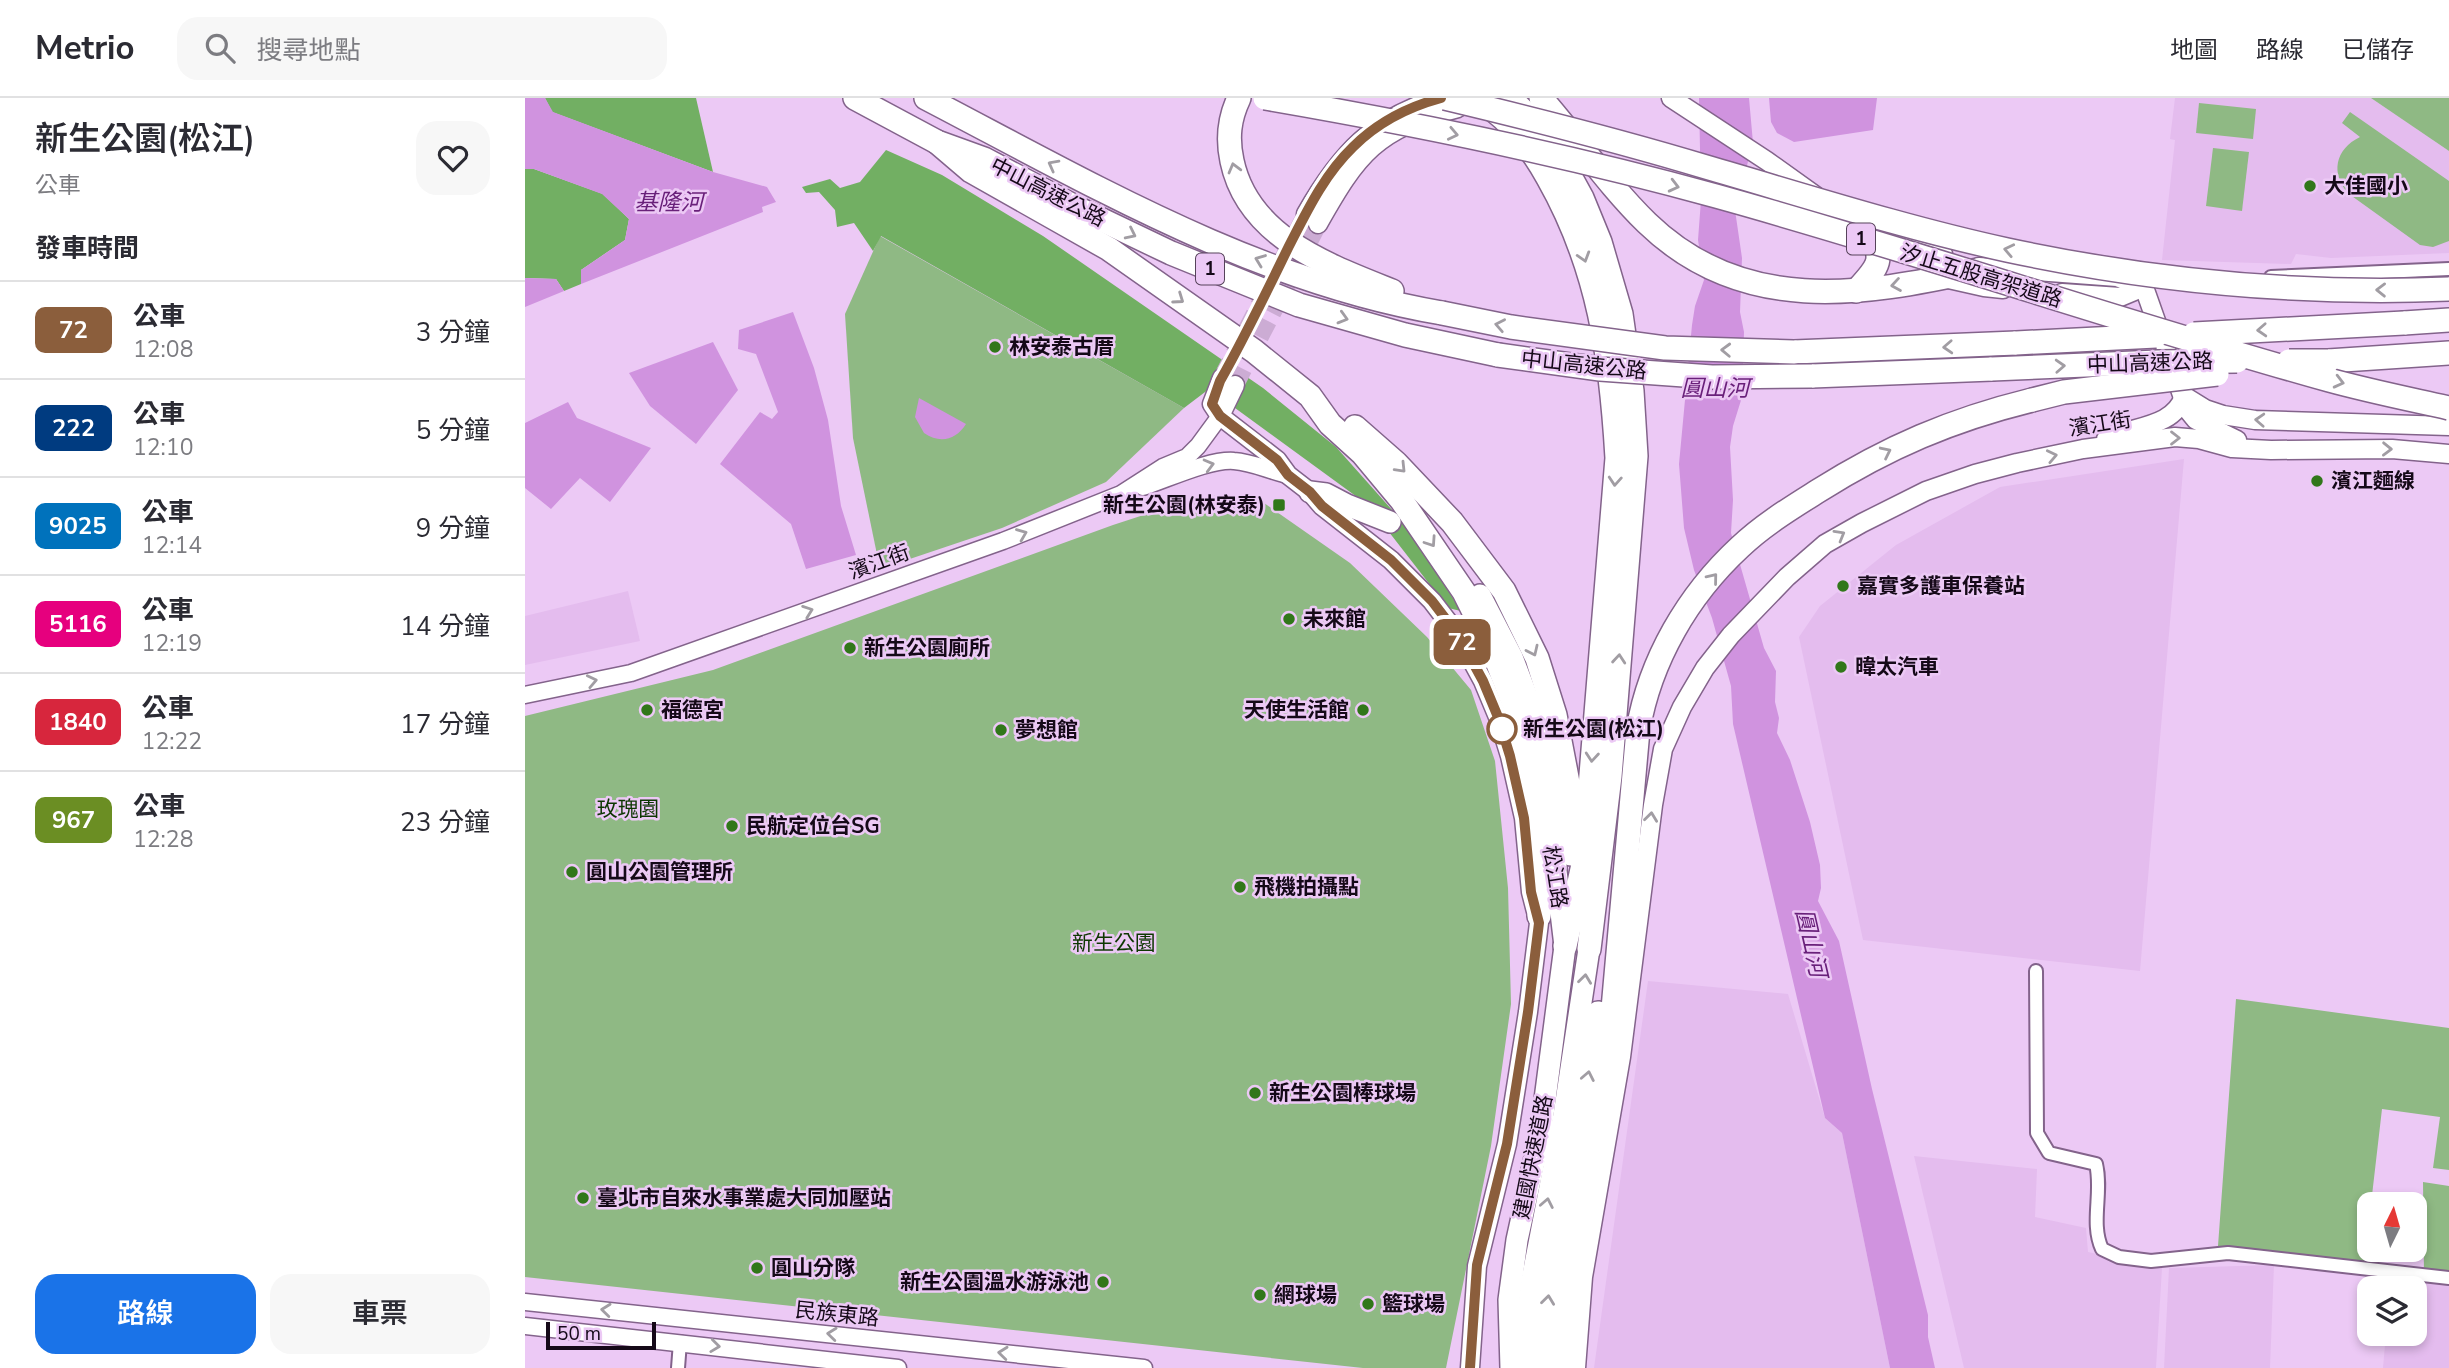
<!DOCTYPE html>
<html lang="zh-TW">
<head>
<meta charset="utf-8">
<style>
	body { margin:0; font-family:"Nunito Sans","Noto Sans TC",sans-serif; background:#f7f7f7; color:#2b2b33; height:100vh; display:flex; flex-direction:column; font-size:26px; white-space:nowrap }
	* { box-sizing:border-box; margin:0 }
	p { font-size:23px; color:#7c7c81 }
	.icon { flex:none; width:38px; height:38px; fill:none; stroke:currentColor; stroke-width:2; stroke-linecap:round; stroke-linejoin:round }
	.map { position:relative; flex:1; overflow:hidden }
	.drawer { display:flex; flex-direction:column; background:#fff; width:525px }
	.drawer>* { flex:none }
	.badge { padding:0 14px; border-radius:10px; font-size:24px; line-height:46px }
	.needle { width:46px; rotate:5deg }
	.fabs { position:absolute; left:1832px; top:1094px; display:grid; gap:14px }
	.fabs a { display:grid; place-items:center; width:70px; height:70px; border-radius:14px; background:#fff; box-shadow:0 4px 10px #0003; font-size:35px }
	.scale { position:absolute; left:21px; bottom:18px; width:110px; box-sizing:border-box; padding-left:7px; border:4px solid #150918; border-top:0; font-size:19px; line-height:24px; white-space:nowrap; color:#150918; -webkit-text-stroke:5px #ecc9f5; paint-order:stroke }
	.map>.badge { position:absolute; translate:-50% -50%; box-shadow:0 0 0 4px #fff }
	h2 { padding:0 35px; font-size:26px; line-height:63px }
	.round { display:grid; place-items:center; flex:none; width:74px; height:74px; border-radius:21px; background:#f7f7f7 }
	.overview { display:flex; align-items:center; justify-content:space-between; height:119px; padding:0 35px }
	h1 { font-size:33px; font-weight:600; line-height:52px }
	.cta { display:flex; gap:14px; margin-top:auto; padding:14px 35px }
	.cta a { flex:1; height:80px; border-radius:21px; background:#1a73e8; color:#fff; font-size:28px; font-weight:600; line-height:80px; text-align:center }
	.cta a+a { background:#f7f7f7; color:#2b2b33 }
	ul { padding:0; list-style:none }
	li { display:flex; align-items:center; gap:21px; height:98px; padding:0 35px; border-top:2px solid #e1e1e2 }
	li div { flex:1 }
	li b { display:block; font-size:26px }
	li em { font-style:normal }
	li .badge { min-width:77px; font-weight:700; text-align:center }
	header { display:flex; align-items:center; gap:42px; box-sizing:border-box; height:98px; padding:0 35px; background:#fff; border-bottom:2px solid #e1e1e2 }
	header strong { font-size:33px }
	nav { display:flex; gap:38px; margin-inline-start:auto; font-size:24px }
	.search { width:490px; height:63px; background:#f7f7f7; display:flex; align-items:center; gap:18px; box-sizing:border-box; padding:0 24px; border-radius:21px; color:#7c7c81; font-size:26px }
	main { display:flex; flex:1; min-height:0 }
	.map>svg:first-child { display:block }
	.built { fill:#e4bcee }
	.green { fill:#8fb984 }
	.forest { fill:#72af63 }
	.water { fill:#d093df }
	.lines { fill:none; stroke-linecap:round; stroke-linejoin:round }
	.secondary-tunnel { stroke:#ccacd4; stroke-width:18; stroke-dasharray:18 9; stroke-linecap:butt }
	.minor-casing { stroke:#83638b; stroke-width:16 }
	.tertiary-casing { stroke:#83638b; stroke-width:19 }
	.secondary-casing { stroke:#83638b; stroke-width:21 }
	.trunk-casing { stroke:#83638b; stroke-width:24 }
	.motorway-casing { stroke:#83638b; stroke-width:26 }
	.minor { stroke:#fff; stroke-width:12 }
	.tertiary { stroke:#fff; stroke-width:16 }
	.secondary { stroke:#fff; stroke-width:18 }
	.trunk { stroke:#fff; stroke-width:21 }
	.motorway { stroke:#fff; stroke-width:23 }
	.motorway-bridge-casing { stroke:#83638b; stroke-width:26; stroke-linecap:butt }
	.motorway-bridge { stroke:#fff; stroke-width:23 }
	.oneway { stroke:#a19da3 }
	.line-casing { stroke:#fff; stroke-width:16 }
	.line { stroke:#8b5e3c; stroke-width:10 }
	.poi-dot { fill:#31771a; stroke:#ecc9f5; stroke-width:2.5 }
	.stop-dot { fill:#fff; stroke:#8b5e3c; stroke-width:3.5 }
	.labels { text-anchor:middle; dominant-baseline:central; stroke-width:5; stroke-linejoin:round; paint-order:stroke }
	.shield { fill:#ecc9f5; stroke:#56435a; stroke-width:2 }
	.shield-label { font-size:19px; font-weight:bold; fill:#150918 }
	.poi-label { font-size:21px; font-weight:bold; fill:#150918; stroke:#ecc9f5; text-anchor:start }
	.street-label { font-size:21px; fill:#150918; stroke:#ecc9f5 }
	.stop-label { font-size:21px; font-weight:bold; fill:#150918; stroke:#ecc9f5; text-anchor:start }
	.park-label { font-size:21px; fill:#0d3701; stroke:#ecc9f5 }
	.water-label { font-size:23px; font-style:italic; fill:#69207a; stroke:#ecc9f5 }
</style>
</head>
<body>
<header>
<strong>Metrio</strong>
<div class="search"><svg class="icon" aria-label="search" viewBox="0 0 24 24"><circle cx="10" cy="10" r="6"/><path d="M15 15l6 6"/></svg>搜尋地點</div>
<nav><a>地圖</a><a>路線</a><a>已儲存</a></nav>
</header>
<main>
<section class="drawer">
<div class="overview"><div><h1>新生公園(松江)</h1><p>公車</p></div><a class="round"><svg class="icon" aria-label="heart" viewBox="0 0 24 24"><path d="M12 20l-8-8c-3-5 5-10 8-4 3-6 11-1 8 4z"/></svg></a></div>
<h2>發車時間</h2>
<ul>
<li><span class="badge" style="background:#8b5e3c;color:#fff">72</span><div><b>公車</b><p>12:08</p></div><em>3 分鐘</em></li>
<li><span class="badge" style="background:#003b80;color:#fff">222</span><div><b>公車</b><p>12:10</p></div><em>5 分鐘</em></li>
<li><span class="badge" style="background:#0072bc;color:#fff">9025</span><div><b>公車</b><p>12:14</p></div><em>9 分鐘</em></li>
<li><span class="badge" style="background:#e6007e;color:#fff">5116</span><div><b>公車</b><p>12:19</p></div><em>14 分鐘</em></li>
<li><span class="badge" style="background:#d7263d;color:#fff">1840</span><div><b>公車</b><p>12:22</p></div><em>17 分鐘</em></li>
<li><span class="badge" style="background:#6b8e23;color:#fff">967</span><div><b>公車</b><p>12:28</p></div><em>23 分鐘</em></li>
</ul>
<div class="cta"><a>路線</a><a>車票</a></div>
</section>
<div class="map">
<svg width="1924" height="1270" viewBox="0 0 1924 1270">
	<rect width="100%" height="100%" fill="#ecc9f5"/>
	<g class="built">
		<polygon points="1650,0 1846,0 1924,53 1924,155 1806,160 1771,156 1766,166 1637,162 1650,42 1645,41"/>
		<polygon points="1659,361 1615,873 1338,842 1274,539 1295,508 1371,447 1475,389"/>
		<polygon points="103,493 115,543 0,567 0,518"/>
		<polygon points="1123,883 1263,896 1300,1020 1317,1035 1365,1270 1069,1270"/>
		<polygon points="1389,1058 1512,1071 1510,1119 1561,1130 1563,1154 1637,1170 1631,1270 1439,1270"/>
		<polygon points="1749,1167 1745,1270 1639,1270 1644,1170"/>
		<polygon points="1864,1179 1924,1184 1924,1270 1858,1270 1861,1236 1890,1236 1890,1190 1863,1190"/>
	</g>
	<g class="green">
		<polygon points="1846,0 1924,0 1924,53"/>
		<polygon points="1674,5 1731,11 1728,41 1671,35"/>
		<path d="M1825 14 1924 83V143L1908 149 1895 147 1824 96C1805 76 1810 51 1835 39L1817 25Z"/>
		<polygon points="1688,50 1724,54 1717,113 1681,108"/>
		<polygon points="355,138 659,310 581,384 477,430 355,471 328,340 320,216"/>
		<polygon points="693,397 739,405 825,465 902,539 946,592 970,663 983,790 986,906 966,1048 921,1270 838,1270 0,1179 0,618 188,572 588,427 637,411"/>
		<polygon points="1711,901 1924,930 1924,1072 1908,1070 1915,1019 1857,1011 1846,1106 1844,1106 1839,1170 1693,1148"/>
		<polygon points="1898,1084 1924,1088 1924,1179 1899,1177"/>
	</g>
	<g class="forest">
		<polygon points="20,0 171,0 188,74 27,14"/>
		<polygon points="361,52 417,77 518,138 738,290 811,349 884,431 936,513 923,510 843,407 684,291 659,310 356,138 348,153 329,125 312,129 310,112 294,94 281,95 277,89 305,81 315,90 335,84"/>
		<polygon points="0,71 9,71 78,96 104,121 100,142 56,172 56,186 39,193 31,181 0,180"/>
	</g>
	<g class="water">
		<polygon points="0,0 20,0 28,14 188,74 242,89 251,104 237,109 238,114 56,186 56,172 100,142 104,121 77,96 9,71 0,71"/>
		<polygon points="1174,0 1224,0 1228,45 1210,112 1217,160 1215,214 1219,234 1217,299 1208,328 1205,349 1208,402 1206,435 1239,550 1251,573 1250,604 1254,620 1252,635 1265,662 1285,724 1295,767 1296,790 1293,803 1314,843 1347,991 1403,1217 1403,1239 1410,1270 1365,1270 1317,1035 1300,1020 1208,626 1206,588 1187,520 1169,472 1159,430 1154,366 1167,227 1170,208 1179,182 1173,142 1176,102"/>
		<polygon points="1244,0 1352,0 1348,32 1269,44 1252,35 1246,24"/>
		<polygon points="0,180 31,181 39,193 0,209"/>
		<polygon points="268,214 289,270 303,322 316,408 331,457 281,471 266,426 195,366 235,314 247,321 253,314 231,256 213,251 214,232"/>
		<polygon points="188,244 213,292 171,346 125,308 104,275"/>
		<path d="M394 300 441 326C431 342 415 346 399 335L390 319Z"/>
		<polygon points="43,304 52,320 126,350 85,404 55,380 26,411 0,390 0,325"/>
	</g>
	<g class="lines">
		<g class="secondary-tunnel">
			<polyline points="697,280 781,116"/>
			<polyline points="710,287 793,126"/>
		</g>
		<g class="minor-casing">
			<g id="minor">
				<polyline points="1746,179 1924,171"/>
				<path d="M1511 873 1512 1035 1524 1055 1571 1066C1578 1094 1565 1125 1577 1151L1594 1159 1626 1163 1703 1155 1924 1180"/>
				<polyline points="153,1270 155,1244"/>
			</g>
		</g>
		<g class="tertiary-casing">
			<g id="tertiary">
				<path d="M618 389C643 381 685 361 709 363 727 364 745 373 763 377"/>
				<polyline points="0,597 106,575 478,443 596,396 638,369 662,359 673,348 695,318"/>
				<polyline points="0,1204 619,1270"/>
				<polyline points="0,1228 373,1270"/>
			</g>
		</g>
		<g class="secondary-casing">
			<g id="secondary">
				<polyline points="1146,0 1242,63 1291,98 1300,108 1351,137"/>
				<path d="M781 116C815 56 849 19 916 0"/>
				<path d="M793 126C833 55 851 31 933 10"/>
				<polyline points="1361,129 1418,156"/>
				<polyline points="1454,169 1592,179 1619,189 1662,311 1671,322 1712,342"/>
				<polyline points="1419,180 1459,189 1478,191"/>
				<polyline points="1537,195 1595,199 1619,189"/>
				<polyline points="697,280 687,306 695,318 752,362 763,377 785,394 797,408 866,462 907,503 933,537 958,583 973,619 985,658 999,720 1006,794 1014,825 1003,914 982,1046 952,1168 945,1270"/>
				<polyline points="1659,298 1680,311 1698,317 1730,322 1924,328"/>
				<polyline points="695,318 710,287"/>
				<path d="M1581 341C1607 328 1649 330 1659 298"/>
				<polyline points="1051,1270 1058,1179 1096,959 1128,707 1138,651 1157,609 1180,570 1206,537 1262,479 1300,446 1337,425 1401,393 1450,376 1492,365 1558,351 1650,339 1674,341 1707,350 1746,352 1867,351 1924,356"/>
			</g>
		</g>
		<g class="trunk-casing">
			<g id="trunk">
				<polyline points="785,394 801,396 822,407 865,424"/>
				<polyline points="955,497 987,559 1012,625 1026,701 1031,742 1031,773 1040,848 1016,1032 992,1142 984,1202 986,1270"/>
				<polyline points="1006,1270 1003,1213 1007,1182 1039,1017 1064,851"/>
			</g>
		</g>
		<g class="motorway-casing">
			<g id="motorway">
				<polyline points="330,0 412,44 459,61 552,110 646,155 774,207 880,237 973,257"/>
				<path d="M401 0C566 86 732 184 917 215"/>
				<path d="M714 0C704 21 702 40 707 63 723 139 802 167 867 193"/>
				<polyline points="985,0 1022,36 1057,100 1075,144 1096,216 1107,293 1111,358 1085,678 1064,851"/>
				<path d="M1016 0C1052 41 1083 87 1122 125 1217 217 1336 198 1453 172"/>
				<path d="M966 10C991 29 1008 53 1023 80 1074 170 1086 258 1092 360L1059 762 1040 848"/>
				<polyline points="412,44 446,73 584,151 729,253 785,298 805,326 837,355 877,403 939,494 965,546 991,611 1000,640 1014,710 1020,776 1014,818"/>
				<path d="M1331 193C1352 170 1362 162 1343 134"/>
				<polyline points="1879,225 1924,222"/>
				<polyline points="1269,254 1491,245"/>
				<polyline points="1803,263 1924,255"/>
				<polyline points="1287,278 1467,271"/>
				<polyline points="830,329 871,365 927,424 979,493 1012,560 1030,617 1044,690 1046,756"/>
				<polyline points="1018,1270 1022,1206 1031,1151 1068,955 1073,915"/>
				<path d="M1039 1270V1228L1051 1141 1081 989 1113 632C1125 562 1163 497 1215 449 1238 427 1266 410 1293 393 1363 349 1426 322 1507 302"/>
			</g>
		</g>
		<use href="#minor" class="minor"/>
		<use href="#tertiary" class="tertiary"/>
		<use href="#secondary" class="secondary"/>
		<use href="#trunk" class="trunk"/>
		<use href="#motorway" class="motorway"/>
		<g class="motorway-bridge-casing">
			<g id="motorway-bridge">
				<path d="M740 0C892 26 1043 57 1191 98 1397 155 1599 225 1804 282 1844 293 1884 301 1924 310"/>
				<path d="M920 0C1008 21 1095 43 1181 69 1281 98 1381 130 1482 152 1627 183 1776 197 1924 191"/>
				<polyline points="917,215 986,229 1140,250 1269,254"/>
				<polyline points="1669,236 1879,225"/>
				<polyline points="1491,245 1631,238"/>
				<polyline points="973,257 1075,271 1187,279 1287,278"/>
				<polyline points="1764,263 1803,263"/>
				<polyline points="1467,271 1633,264 1712,263"/>
				<polyline points="1507,302 1539,294 1692,276"/>
			</g>
		</g>
		<use href="#motorway-bridge" class="motorway-bridge"/>
	</g>
	<defs><path id="oneway-chevron" d="M-2-3.5L2.5 0L-2 3.5" fill="none" stroke-width="1.6" stroke-linecap="round" stroke-linejoin="round" transform="scale(1.75)"/></defs>
	<g class="oneway">
		<use href="#oneway-chevron" transform="translate(928 36) rotate(12)"/>
		<use href="#oneway-chevron" transform="translate(528 67) rotate(-152)"/>
		<use href="#oneway-chevron" transform="translate(709 70) rotate(-105)"/>
		<use href="#oneway-chevron" transform="translate(1149 88) rotate(14)"/>
		<use href="#oneway-chevron" transform="translate(606 136) rotate(26)"/>
		<use href="#oneway-chevron" transform="translate(1484 152) rotate(-168)"/>
		<use href="#oneway-chevron" transform="translate(1059 159) rotate(73)"/>
		<use href="#oneway-chevron" transform="translate(735 162) rotate(-159)"/>
		<use href="#oneway-chevron" transform="translate(1371 187) rotate(171)"/>
		<use href="#oneway-chevron" transform="translate(1856 192) rotate(-179)"/>
		<use href="#oneway-chevron" transform="translate(654 201) rotate(35)"/>
		<use href="#oneway-chevron" transform="translate(818 220) rotate(16)"/>
		<use href="#oneway-chevron" transform="translate(975 227) rotate(-169)"/>
		<use href="#oneway-chevron" transform="translate(1737 232) rotate(177)"/>
		<use href="#oneway-chevron" transform="translate(1423 249) rotate(177)"/>
		<use href="#oneway-chevron" transform="translate(1201 252) rotate(-178)"/>
		<use href="#oneway-chevron" transform="translate(1535 268) rotate(-3)"/>
		<use href="#oneway-chevron" transform="translate(1814 284) rotate(14)"/>
		<use href="#oneway-chevron" transform="translate(1735 322) rotate(-177)"/>
		<use href="#oneway-chevron" transform="translate(1650 340)"/>
		<use href="#oneway-chevron" transform="translate(1862 351) rotate(1)"/>
		<use href="#oneway-chevron" transform="translate(1361 354) rotate(-26)"/>
		<use href="#oneway-chevron" transform="translate(1527 358) rotate(-12)"/>
		<use href="#oneway-chevron" transform="translate(684 367) rotate(-15)"/>
		<use href="#oneway-chevron" transform="translate(876 370) rotate(46)"/>
		<use href="#oneway-chevron" transform="translate(1090 383) rotate(94)"/>
		<use href="#oneway-chevron" transform="translate(497 436) rotate(-22)"/>
		<use href="#oneway-chevron" transform="translate(1315 437) rotate(-30)"/>
		<use href="#oneway-chevron" transform="translate(906 444) rotate(56)"/>
		<use href="#oneway-chevron" transform="translate(1188 480) rotate(-51)"/>
		<use href="#oneway-chevron" transform="translate(283 513) rotate(-20)"/>
		<use href="#oneway-chevron" transform="translate(1008 553) rotate(65)"/>
		<use href="#oneway-chevron" transform="translate(1094 561) rotate(-85)"/>
		<use href="#oneway-chevron" transform="translate(67 583) rotate(-12)"/>
		<use href="#oneway-chevron" transform="translate(1067 659) rotate(95)"/>
		<use href="#oneway-chevron" transform="translate(1126 719) rotate(-83)"/>
		<use href="#oneway-chevron" transform="translate(1060 881) rotate(-83)"/>
		<use href="#oneway-chevron" transform="translate(1063 978) rotate(-79)"/>
		<use href="#oneway-chevron" transform="translate(1022 1105) rotate(-79)"/>
		<use href="#oneway-chevron" transform="translate(1023 1202) rotate(-83)"/>
		<use href="#oneway-chevron" transform="translate(81 1212) rotate(-174)"/>
		<use href="#oneway-chevron" transform="translate(307 1236) rotate(-174)"/>
		<use href="#oneway-chevron" transform="translate(190 1248) rotate(7)"/>
		<use href="#oneway-chevron" transform="translate(478 1255) rotate(-174)"/>
	</g>
	<g class="lines">
		<g class="line-casing">
			<path id="line" d="M916 0C883 9 853 24 828 49 799 77 782 113 764 148 742 193 720 239 695 283L687 306 695 318 752 362 763 377 785 394 797 408 866 462 907 503 933 537 958 583 973 619 985 658 999 720 1006 794 1014 825 1003 914 982 1046 952 1167 945 1270"/>
		</g>
		<use href="#line" class="line"/>
	</g>
	<g class="poi-dot">
		<circle cx="1785" cy="88" r="7"/>
		<circle cx="470" cy="249" r="7"/>
		<circle cx="1792" cy="383" r="7"/>
		<rect x="747" y="400" width="14" height="14" rx="3.5"/>
		<circle cx="1318" cy="488" r="7"/>
		<circle cx="764" cy="521" r="7"/>
		<circle cx="325" cy="550" r="7"/>
		<circle cx="1316" cy="569" r="7"/>
		<circle cx="122" cy="612" r="7"/>
		<circle cx="838" cy="612" r="7"/>
		<circle cx="476" cy="632" r="7"/>
		<circle cx="207" cy="728" r="7"/>
		<circle cx="47" cy="774" r="7"/>
		<circle cx="715" cy="789" r="7"/>
		<circle cx="730" cy="995" r="7"/>
		<circle cx="58" cy="1100" r="7"/>
		<circle cx="232" cy="1170" r="7"/>
		<circle cx="578" cy="1184" r="7"/>
		<circle cx="735" cy="1197" r="7"/>
		<circle cx="843" cy="1206" r="7"/>
	</g>
	<circle class="stop-dot" cx="977" cy="631" r="14"/>
	<g class="labels">
		<g class="shield">
			<rect x="1322" y="125.5" width="28" height="31" rx="5"/>
			<rect x="671" y="155.5" width="28" height="31" rx="5"/>
		</g>
		<g class="shield-label">
			<text x="1336" y="141">1</text>
			<text x="685" y="171">1</text>
		</g>
		<g class="poi-label">
			<text x="1799" y="88">大佳國小</text>
			<text x="484" y="249">林安泰古厝</text>
			<text x="1806" y="383">濱江麵線</text>
			<text x="740" y="407" text-anchor="end">新生公園(林安泰)</text>
			<text x="1332" y="488">嘉實多護車保養站</text>
			<text x="778" y="521">未來館</text>
			<text x="339" y="550">新生公園廁所</text>
			<text x="1330" y="569">暐太汽車</text>
			<text x="136" y="612">福德宮</text>
			<text x="824" y="612" text-anchor="end">天使生活館</text>
			<text x="490" y="632">夢想館</text>
			<text x="221" y="728">民航定位台SG</text>
			<text x="61" y="774">圓山公園管理所</text>
			<text x="729" y="789">飛機拍攝點</text>
			<text x="744" y="995">新生公園棒球場</text>
			<text x="72" y="1100">臺北市自來水事業處大同加壓站</text>
			<text x="246" y="1170">圓山分隊</text>
			<text x="564" y="1184" text-anchor="end">新生公園溫水游泳池</text>
			<text x="749" y="1197">網球場</text>
			<text x="857" y="1206">籃球場</text>
		</g>
		<g class="street-label">
			<text transform="translate(523 94) rotate(27)">中山高速公路</text>
			<text transform="translate(1456 178) rotate(17)">汐止五股高架道路</text>
			<text transform="translate(1625 265) rotate(-2)">中山高速公路</text>
			<text transform="translate(1059 267) rotate(6)">中山高速公路</text>
			<text transform="translate(1575 326) rotate(-9)">濱江街</text>
			<text transform="translate(354 464) rotate(-20)">濱江街</text>
			<text transform="translate(1030 779) rotate(81)">松江路</text>
			<text transform="translate(1008 1059) rotate(-79)">建國快速道路</text>
			<text transform="translate(312 1216) rotate(6)">民族東路</text>
		</g>
		<g class="stop-label">
			<text x="998" y="631">新生公園(松江)</text>
		</g>
		<g class="park-label">
			<text x="103" y="711">玫瑰園</text>
			<text x="589" y="845">新生公園</text>
		</g>
		<g class="water-label">
			<text x="144" y="104">基隆河</text>
			<text x="1190" y="290">圓山河</text>
			<text transform="translate(1286 845) rotate(77)">圓山河</text>
		</g>
	</g>
</svg>
<div class="fabs">
<a><svg class="needle" viewBox="-14 -14 28 28"><path d="M0-13l5 13h-10z" fill="#e53935"/><path d="M0 13l5-13h-10z" fill="#7c7c81"/></svg></a>
<a><svg class="icon" aria-label="layers" viewBox="0 0 24 24"><path d="M12 4l9 5-9 5-9-5zM3 14l9 5 9-5"/></svg></a>
</div>
<div class="scale">50 m</div>
<b class="badge" style="left:937px;top:544px;background:#8b5e3c;color:#fff">72</b>
</div>
</main>
</body>
</html>
